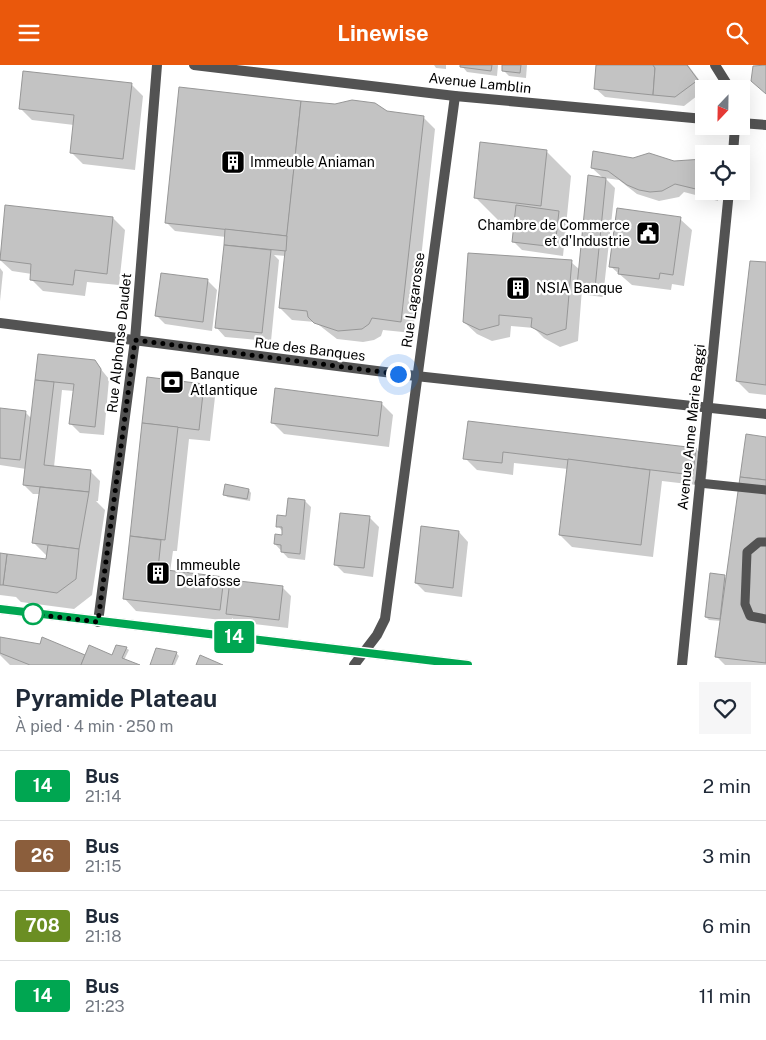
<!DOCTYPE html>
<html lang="fr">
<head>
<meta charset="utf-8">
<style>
	body { margin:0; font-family:"Public Sans",sans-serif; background:#f6f6f7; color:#1f2937; height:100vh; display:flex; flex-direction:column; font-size:19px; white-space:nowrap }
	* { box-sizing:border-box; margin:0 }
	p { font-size:16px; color:#747a83 }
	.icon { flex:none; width:28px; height:28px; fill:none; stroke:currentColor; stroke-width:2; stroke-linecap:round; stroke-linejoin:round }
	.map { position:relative; height:600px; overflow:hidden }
	.panel { display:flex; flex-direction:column; background:#fff; flex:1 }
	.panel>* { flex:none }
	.badge { padding:0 10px; border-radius:4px; font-size:18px; line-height:32px }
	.needle { width:32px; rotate:202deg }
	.fabs { position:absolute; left:695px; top:15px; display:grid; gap:10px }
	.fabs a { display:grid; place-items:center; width:55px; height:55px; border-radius:0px; background:#fff; box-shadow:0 5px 20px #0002; font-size:25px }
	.you { position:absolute; width:25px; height:25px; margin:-12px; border:4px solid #fff; border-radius:50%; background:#1a73e8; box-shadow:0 0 0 8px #1a73e833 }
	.map>.badge { position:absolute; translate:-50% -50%; box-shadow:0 0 0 2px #fff }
	.round { display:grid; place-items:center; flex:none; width:52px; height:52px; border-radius:0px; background:#f6f6f7 }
	.head { display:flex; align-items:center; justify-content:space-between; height:85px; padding:0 15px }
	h1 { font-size:24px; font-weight:700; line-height:38px }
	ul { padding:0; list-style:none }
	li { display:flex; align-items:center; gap:15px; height:70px; padding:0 15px; border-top:1px solid #e0e1e3 }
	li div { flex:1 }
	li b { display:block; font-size:19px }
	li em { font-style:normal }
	li .badge { min-width:55px; font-weight:700; text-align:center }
	header { display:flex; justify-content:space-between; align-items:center; height:65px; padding:0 15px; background:#ea580c; color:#fff; font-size:22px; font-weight:700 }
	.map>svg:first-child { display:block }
	.shadow { fill:#0003 }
	.building { fill:#c3c3c3; stroke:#979797 }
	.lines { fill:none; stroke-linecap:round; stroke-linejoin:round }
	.service { stroke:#535353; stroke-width:9 }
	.minor { stroke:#535353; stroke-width:10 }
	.line-casing { stroke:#fff; stroke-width:11 }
	.line { stroke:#00a651; stroke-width:8 }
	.walk { stroke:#000; stroke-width:5; stroke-dasharray:0 9 }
	.stop-dot { fill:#fff; stroke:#00a651; stroke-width:2.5 }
	.labels { text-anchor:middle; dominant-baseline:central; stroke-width:4.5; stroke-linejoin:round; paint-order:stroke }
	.street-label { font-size:14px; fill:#000; stroke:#fff }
	.poi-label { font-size:14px; fill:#000; stroke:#fff; text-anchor:start }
</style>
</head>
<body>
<header><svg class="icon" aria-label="menu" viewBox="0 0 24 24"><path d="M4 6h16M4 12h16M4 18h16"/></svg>Linewise<svg class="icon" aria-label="search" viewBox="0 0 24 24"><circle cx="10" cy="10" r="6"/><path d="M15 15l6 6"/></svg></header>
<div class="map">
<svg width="766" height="600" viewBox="0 0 766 600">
	<rect width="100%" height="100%" fill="#fff"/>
	<g class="shadow">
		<polygon points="434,0 446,0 446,4 436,3"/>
		<polygon points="461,0 498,0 497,11 467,7"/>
		<polygon points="504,0 527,0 526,13 509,11 503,5"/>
		<polygon points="598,0 688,0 706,24 684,41 605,32 595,23"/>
		<polygon points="131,19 143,31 135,105 83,99 71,87 74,60 32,55 20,43"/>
		<polygon points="387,48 423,52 435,64 413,268 383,265 381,271 374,275 363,277 337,274 315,257 292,255 280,243 286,191 274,190 279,195 271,276 225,272 216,262 226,172 175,166 166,157"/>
		<polygon points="547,87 571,111 563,191 522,185 513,176 515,158 499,156 475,132"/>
		<polygon points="634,94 673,97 704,96 704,126 719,126 718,136 684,127 679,132 659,136 637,129 619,115 605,113 615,123 603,232 587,230 582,224 578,276 560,282 544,273 534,263 511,261 510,272 492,276 477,269 464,257 571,197 580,205 603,113 592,103"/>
		<polygon points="6,141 113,153 125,165 119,220 87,217 85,231 43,226 31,214 32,209 12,206 0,195"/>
		<polygon points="680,154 692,165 684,221 672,219 671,225 632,220 610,201"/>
		<polygon points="766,199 766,330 749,328 737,316"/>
		<polygon points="0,203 3,207 0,236"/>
		<polygon points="162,209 208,216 217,225 212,266 165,259 156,250"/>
		<polygon points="39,290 95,297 109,314 104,370 80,368 71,359 74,326 62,325 54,402 91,407 100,416 98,436 96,436 105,445 92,530 74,544 21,537 16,532 0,530 0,489 48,495 48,492 34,478 40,429 33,429 24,420 26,404 0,400 0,344 25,347 32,354"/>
		<polygon points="148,313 203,320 215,332 210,376 189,374 177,486 173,486 170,507 223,513 231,520 282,522 291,531 288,563 237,557 232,553 232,556 136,546 125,534"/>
		<polygon points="381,338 393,350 389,382 284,369 272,357"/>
		<polygon points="469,357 696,384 708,396 705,421 662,416 653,492 572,482 560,470 568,404 514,398 513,410 477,405 465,393"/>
		<polygon points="766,374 766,600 725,600 717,592 721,556 709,555 706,552 724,511 727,514"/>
		<polygon points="249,425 251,428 250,436 227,432 225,429"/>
		<polygon points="305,436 311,442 305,495 288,493 275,479 283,471 283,467 278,461"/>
		<polygon points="370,453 379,462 373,512 344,508 335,499"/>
		<polygon points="422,463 459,467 468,477 462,532 425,527 416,518"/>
		<polygon points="0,573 84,591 113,592 126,583 129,585 124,595 137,600 10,600 0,590"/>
		<polygon points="176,588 179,591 175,600 151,600"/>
	</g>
	<g class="building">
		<polygon points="460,0 492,0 491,6 460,2"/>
		<polygon points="502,0 521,0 520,8 502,6"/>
		<polygon points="596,0 653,0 655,3 653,30 594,24"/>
		<polygon points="653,0 687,0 698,15 675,32 653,30 655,3"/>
		<polygon points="766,0 766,29 751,16 753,1"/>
		<polygon points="23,6 132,18 123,94 70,88 74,50 19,44"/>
		<polygon points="179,22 301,36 287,171 165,158"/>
		<polygon points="352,35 375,38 387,46 424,51 401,257 372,253 369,259 362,264 338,266 314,258 308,252 307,246 279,243 301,36 335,39"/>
		<polygon points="480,77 547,85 541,141 474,133"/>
		<polygon points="593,86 633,93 649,88 674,96 704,94 704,126 675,119 662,126 650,127 639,125 627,120 608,106 591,103"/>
		<polygon points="588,110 606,113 595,223 577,221"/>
		<polygon points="5,140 113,152 107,209 75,205 73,220 30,215 31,199 0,195"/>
		<polygon points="516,140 559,146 555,182 512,177"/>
		<polygon points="617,143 681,152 673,210 660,208 659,214 618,209 619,203 609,202"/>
		<polygon points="225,164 287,171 286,186 224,180"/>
		<polygon points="224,180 271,185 262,268 215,263"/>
		<polygon points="468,188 572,195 566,264 547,270 531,262 532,253 499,250 499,260 480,265 463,257"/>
		<polygon points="750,196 766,197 766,320 736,316"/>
		<polygon points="161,208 208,214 203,257 155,251"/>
		<polygon points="38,289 95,295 101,304 95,362 69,359 74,319 35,315"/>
		<polygon points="147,312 204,319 199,365 142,358"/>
		<polygon points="35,315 54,317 44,400 91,405 89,427 23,420"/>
		<polygon points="275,323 382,337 378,371 271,358"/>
		<polygon points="0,343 26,346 20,395 0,393"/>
		<polygon points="468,356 696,383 693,410 503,387 502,398 463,394"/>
		<polygon points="142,358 178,362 165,475 130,471"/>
		<polygon points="746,369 766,372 766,415 740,412"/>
		<polygon points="568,394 650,405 641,480 559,470"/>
		<polygon points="740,412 766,415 766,598 715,592"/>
		<polygon points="225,419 249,424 247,434 223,430"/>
		<polygon points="40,422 89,427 79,484 32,478"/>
		<polygon points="288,433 305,435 300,489 281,487 281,480 274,479 275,469 282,470 282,462 276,462 277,450 286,451"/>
		<polygon points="340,448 370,451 364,503 334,500"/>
		<polygon points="421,461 459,466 453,523 415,518"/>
		<polygon points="130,471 161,475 158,504 224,512 220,545 123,534"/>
		<polygon points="48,480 79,484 76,514 57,528 3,520 7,489 46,494"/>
		<polygon points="0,488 7,489 3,520 0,520"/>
		<polygon points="710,508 725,510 720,554 705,552"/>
		<polygon points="230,515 283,521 279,555 226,549"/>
		<polygon points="0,572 40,579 42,572 85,590 81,600 30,600 0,588"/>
		<polygon points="89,580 112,590 116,580 127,582 122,593 140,600 81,600"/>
		<polygon points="156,583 177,587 172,600 150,600"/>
		<polygon points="200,590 223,600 196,600"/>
	</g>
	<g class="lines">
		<g class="service">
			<polyline points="699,418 766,425"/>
			<polyline points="766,477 759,477 747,487 745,539 750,551 766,554"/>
		</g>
		<g class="minor">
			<polyline points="194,0 455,31 704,54"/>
			<polyline points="715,0 730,24"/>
			<polyline points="741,58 766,60"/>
			<polyline points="733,89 735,61"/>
			<polyline points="0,258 416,311 766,349"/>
			<polyline points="0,544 468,600"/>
			<polyline points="98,557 135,275 157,0"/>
			<polyline points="354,600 377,570 385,554 455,31"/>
			<polyline points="682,600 729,126"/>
		</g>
	</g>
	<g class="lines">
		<g class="line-casing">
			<polyline id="line" points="0,544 468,600"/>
		</g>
		<use href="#line" class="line"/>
		<polyline class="walk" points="33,549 98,557 135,275 398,309"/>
	</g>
	<defs>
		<g id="building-square" transform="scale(1.25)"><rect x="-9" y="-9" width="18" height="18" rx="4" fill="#000" stroke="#fff"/><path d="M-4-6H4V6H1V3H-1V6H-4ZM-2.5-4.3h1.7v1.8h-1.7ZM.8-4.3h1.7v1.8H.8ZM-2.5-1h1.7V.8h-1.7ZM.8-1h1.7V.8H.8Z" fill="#fff"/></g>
		<g id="civic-square" transform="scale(1.25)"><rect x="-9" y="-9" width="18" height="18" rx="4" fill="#000" stroke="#fff"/><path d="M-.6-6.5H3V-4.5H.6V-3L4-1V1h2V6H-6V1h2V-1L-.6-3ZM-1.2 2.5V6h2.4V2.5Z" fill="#fff"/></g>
		<g id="bank-square" transform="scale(1.25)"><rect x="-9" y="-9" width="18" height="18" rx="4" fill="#000" stroke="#fff"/><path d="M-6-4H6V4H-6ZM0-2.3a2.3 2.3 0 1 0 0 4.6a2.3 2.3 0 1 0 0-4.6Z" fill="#fff"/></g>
	</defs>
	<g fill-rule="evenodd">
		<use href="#building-square" x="233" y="97"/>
		<use href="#civic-square" x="648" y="168"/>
		<use href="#building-square" x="518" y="223"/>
		<use href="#bank-square" x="172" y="317"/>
		<use href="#building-square" x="158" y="508"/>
	</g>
	<circle class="stop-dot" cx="33" cy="549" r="10"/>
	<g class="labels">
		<g class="street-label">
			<text transform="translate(480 18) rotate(6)">Avenue Lamblin</text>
			<text transform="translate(413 235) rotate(-82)">Rue Lagarosse</text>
			<text transform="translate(119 278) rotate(-84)">Rue Alphonse Daudet</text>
			<text transform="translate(310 284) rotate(7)">Rue des Banques</text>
			<text transform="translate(691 362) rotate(-84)">Avenue Anne Marie Raggi</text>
		</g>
		<g class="poi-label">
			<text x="250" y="97">Immeuble Aniaman</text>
			<text x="630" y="160" text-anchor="end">Chambre de Commerce<tspan x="630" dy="16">et d'Industrie</tspan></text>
			<text x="536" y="223">NSIA Banque</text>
			<text x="190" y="309">Banque<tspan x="190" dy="16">Atlantique</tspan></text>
			<text x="176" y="500">Immeuble<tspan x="176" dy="16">Delafosse</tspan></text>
		</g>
	</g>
</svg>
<div class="fabs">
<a><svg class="needle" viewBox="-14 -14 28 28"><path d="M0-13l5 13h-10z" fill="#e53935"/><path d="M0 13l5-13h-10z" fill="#747a83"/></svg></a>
<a><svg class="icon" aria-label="locate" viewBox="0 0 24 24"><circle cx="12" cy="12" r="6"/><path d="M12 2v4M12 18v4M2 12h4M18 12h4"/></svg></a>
</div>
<div class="you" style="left:398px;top:309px"></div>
<b class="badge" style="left:234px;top:572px;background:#00a651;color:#fff">14</b>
</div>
<section class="panel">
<div class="head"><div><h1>Pyramide Plateau</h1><p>À pied · 4 min · 250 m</p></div><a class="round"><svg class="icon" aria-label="heart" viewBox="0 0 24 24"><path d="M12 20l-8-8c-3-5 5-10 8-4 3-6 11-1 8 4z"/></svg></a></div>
<ul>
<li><span class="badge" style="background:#00a651;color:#fff">14</span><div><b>Bus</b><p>21:14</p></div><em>2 min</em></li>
<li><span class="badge" style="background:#8b5e3c;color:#fff">26</span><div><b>Bus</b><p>21:15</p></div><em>3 min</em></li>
<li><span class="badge" style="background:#6b8e23;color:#fff">708</span><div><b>Bus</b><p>21:18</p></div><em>6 min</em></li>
<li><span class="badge" style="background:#00a651;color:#fff">14</span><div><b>Bus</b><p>21:23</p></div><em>11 min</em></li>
</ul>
</section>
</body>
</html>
